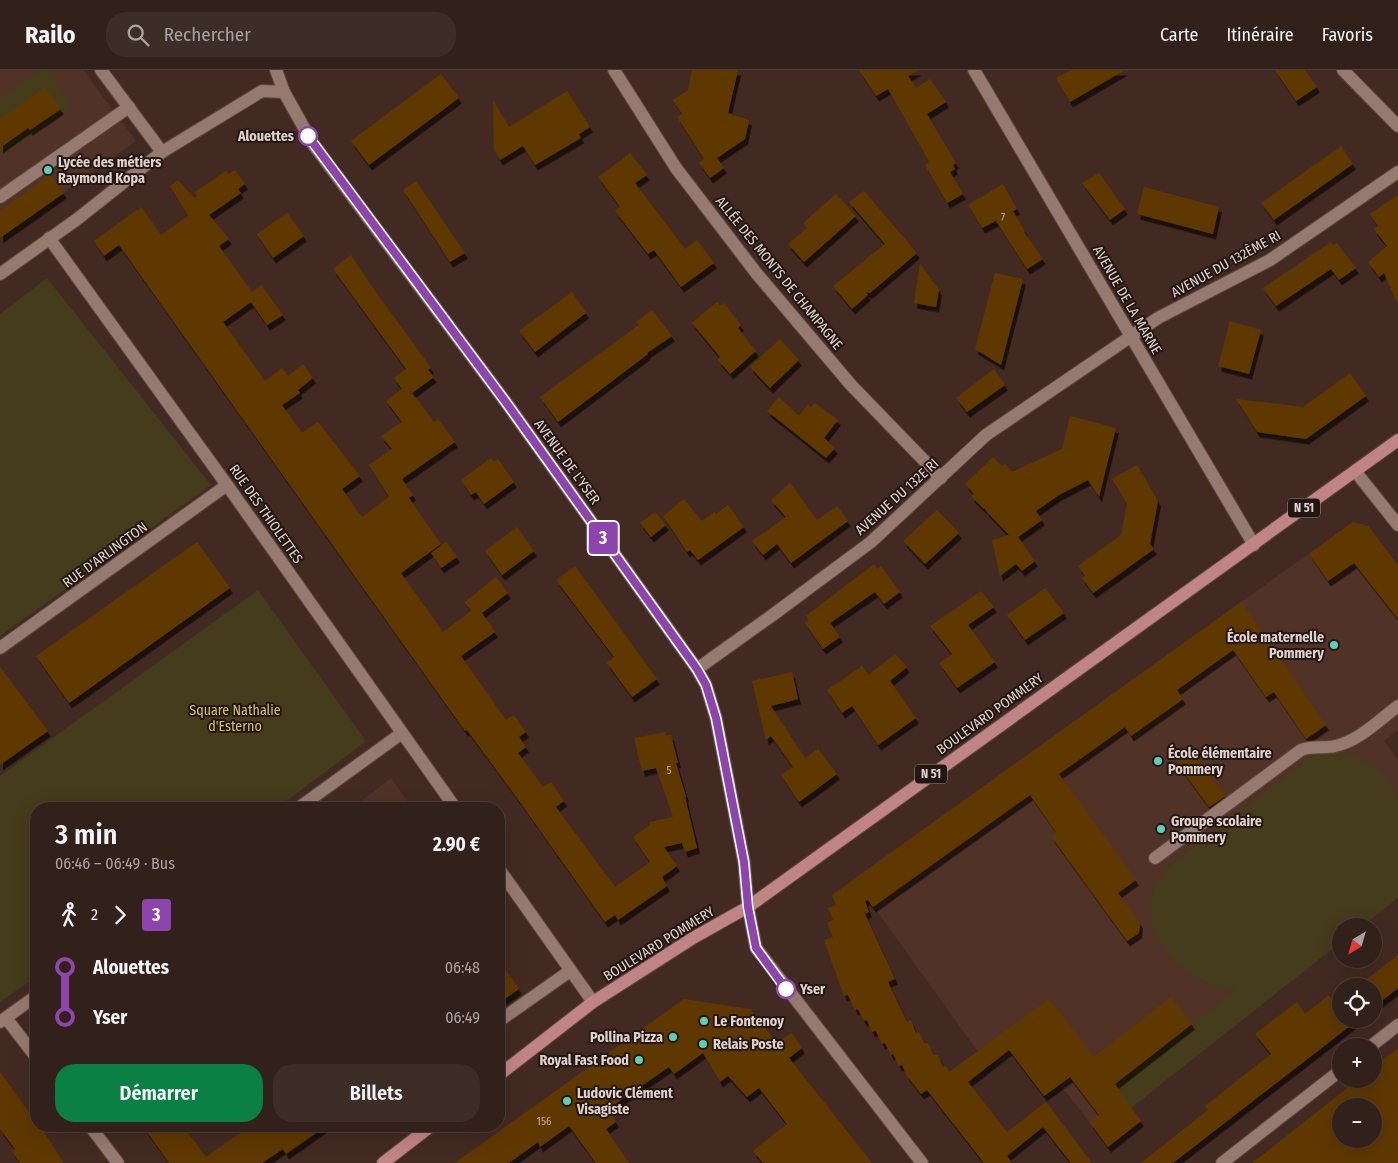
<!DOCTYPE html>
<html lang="fr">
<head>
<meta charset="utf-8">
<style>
	body { margin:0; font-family:"Fira Sans Condensed",sans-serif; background:#3d2d27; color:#f1f3f6; height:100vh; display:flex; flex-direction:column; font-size:19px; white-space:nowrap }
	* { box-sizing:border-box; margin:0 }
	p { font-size:16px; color:#a8a3a2 }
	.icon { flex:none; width:28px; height:28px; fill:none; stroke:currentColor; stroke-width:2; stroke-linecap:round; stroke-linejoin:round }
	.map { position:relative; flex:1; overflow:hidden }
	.drawer { position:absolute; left:30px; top:732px; width:475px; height:330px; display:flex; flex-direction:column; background:#32201a; border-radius:20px; box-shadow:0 5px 20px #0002,0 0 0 1px #4d3e39 }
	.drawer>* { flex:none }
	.badge { padding:0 10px; border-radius:4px; font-size:18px; line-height:32px }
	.needle { width:32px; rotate:217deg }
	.buttons { position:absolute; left:1332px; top:848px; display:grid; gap:10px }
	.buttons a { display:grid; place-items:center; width:50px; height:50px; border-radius:50%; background:#32201a; box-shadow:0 5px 20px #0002,0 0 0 1px #4d3e39; font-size:25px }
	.map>.badge { position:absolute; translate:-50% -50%; box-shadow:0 0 0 2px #fff }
	.legs { display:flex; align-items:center; gap:8px; height:55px; padding:0 25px; font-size:16px }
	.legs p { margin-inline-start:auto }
	.overview { display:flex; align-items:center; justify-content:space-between; height:85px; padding:0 25px }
	h1 { font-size:28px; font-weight:600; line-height:38px }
	.button { display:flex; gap:10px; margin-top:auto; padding:10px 25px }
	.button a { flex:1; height:58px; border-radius:20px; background:#0b8043; color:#fff; font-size:20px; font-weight:600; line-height:58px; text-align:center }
	.button a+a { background:#3d2d27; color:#f1f3f6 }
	ul { padding:0 25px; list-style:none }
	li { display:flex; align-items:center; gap:18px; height:50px; font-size:19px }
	li i { display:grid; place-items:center; width:8px; height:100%; margin:0 6px; background:currentColor }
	li i::after { content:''; width:12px; height:12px; margin:-6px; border:4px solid; border-radius:50%; background:#32201a }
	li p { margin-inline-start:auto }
	li:first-child i { background:linear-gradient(#0000 50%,currentColor 0) }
	li:last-child i { background:linear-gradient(currentColor 50%,#0000 0) }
	header { display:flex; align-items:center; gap:30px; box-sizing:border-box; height:70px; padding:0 25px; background:#32201a; border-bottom:1px solid #4d3e39 }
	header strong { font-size:24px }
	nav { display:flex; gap:28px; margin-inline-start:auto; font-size:18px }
	.search { width:350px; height:45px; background:#3d2d27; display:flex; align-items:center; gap:12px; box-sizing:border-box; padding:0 18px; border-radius:20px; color:#a8a3a2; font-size:19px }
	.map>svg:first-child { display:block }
	.built { fill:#503227 }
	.green { fill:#443c1b }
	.building { fill:#5f3900; fill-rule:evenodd; filter:url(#shadow) }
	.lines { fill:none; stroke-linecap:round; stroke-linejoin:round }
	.minor-casing { stroke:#5c4741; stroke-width:14 }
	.major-casing { stroke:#5c4741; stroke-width:14 }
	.minor { stroke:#967a6f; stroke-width:12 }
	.major { stroke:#c18485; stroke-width:12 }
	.line-1-casing { stroke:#fff; stroke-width:11 }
	.line-1 { stroke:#8e44ad; stroke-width:8 }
	.stop-1-dot { fill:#fff; stroke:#8e44ad; stroke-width:2.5 }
	.poi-dot { fill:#5dceb8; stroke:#211612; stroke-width:2 }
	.labels { text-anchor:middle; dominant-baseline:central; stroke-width:4; stroke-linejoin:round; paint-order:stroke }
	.number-label { font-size:11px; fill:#c0ab99 }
	.shield { fill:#211612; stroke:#a79994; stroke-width:1 }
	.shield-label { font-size:12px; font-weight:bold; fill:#e1d1cc }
	.stop-label { font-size:14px; font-weight:bold; fill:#e1d1cc; stroke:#211612; text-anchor:end }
	.poi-label { font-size:14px; font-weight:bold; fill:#e1d1cc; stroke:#211612; text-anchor:start }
	.street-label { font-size:14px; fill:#e1d1cc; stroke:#211612 }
	.park-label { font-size:14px; fill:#d6c065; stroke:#211612 }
</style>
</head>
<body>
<header>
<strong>Railo</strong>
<div class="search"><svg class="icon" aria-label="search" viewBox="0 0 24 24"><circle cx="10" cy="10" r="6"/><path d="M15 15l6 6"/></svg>Rechercher</div>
<nav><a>Carte</a><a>Itinéraire</a><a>Favoris</a></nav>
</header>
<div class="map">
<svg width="1398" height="1093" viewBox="0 0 1398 1093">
	<defs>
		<filter id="shadow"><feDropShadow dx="3" dy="5.5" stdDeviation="0" flood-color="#0009"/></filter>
	</defs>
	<rect width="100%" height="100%" fill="#422a22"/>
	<g class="built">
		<polygon points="0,0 83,0 136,71 0,168"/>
		<polygon points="1353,452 1398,495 1398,660 1384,671 1398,690 1398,828 1362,856 1341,856 1341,872 1098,1063 1014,955 978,982 854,809"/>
		<polygon points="391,708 413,739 350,739 376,720"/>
	</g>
	<g class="green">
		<polygon points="40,0 46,0 71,34 71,39 0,86 0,79 28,58 30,60 60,39 45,18 0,49 0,28"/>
		<polygon points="47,208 211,415 0,566 0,244"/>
		<polygon points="258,520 366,671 276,739 36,739 36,907 0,932 0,706"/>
		<path d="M1338 681 1355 686 1373 696 1389 712 1398 731V828L1362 856H1341V872L1131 1038 1116 1016 1237 918C1230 917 1222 917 1214 916 1205 914 1195 906 1187 901 1162 883 1140 850 1154 818 1157 810 1164 803 1169 796L1312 686Z"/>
	</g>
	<g class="building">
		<polygon points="692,0 738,0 728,43 749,50 745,69 717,88 724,98 710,108 699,93 704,89 677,47 682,44 673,30 688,20"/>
		<polygon points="859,0 919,0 908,6 916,18 930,9 946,32 927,44 956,93 953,95 955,99 950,102 963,124 947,133 925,95 929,92 888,19 876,26"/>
		<polygon points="1071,0 1125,0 1070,32 1056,8"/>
		<polygon points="1275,0 1305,0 1317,17 1296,31"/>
		<polygon points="441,4 459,28 369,95 351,71"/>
		<polygon points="45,17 61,39 30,60 28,58 0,78 0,49"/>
		<polygon points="567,21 590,57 579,64 581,68 535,95 523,76 500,90 494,80 493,30 509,57"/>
		<polygon points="1341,76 1353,94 1274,150 1261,133"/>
		<polygon points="630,83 647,105 635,113 685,179 697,170 714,193 681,217 654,180 648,184 615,141 620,137 598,107"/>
		<polygon points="235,100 245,114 238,119 241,123 209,145 229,169 219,176 252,222 261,215 283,245 267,255 251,232 223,252 265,311 282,298 288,306 303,294 313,308 298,320 300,323 282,335 302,363 318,352 360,406 342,419 362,447 389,427 369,395 392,379 381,366 402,352 386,331 402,319 394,308 406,299 333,199 351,185 368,211 431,298 428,300 434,307 412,323 434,352 438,349 455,372 402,409 413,425 409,428 441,474 401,503 443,562 471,541 465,532 496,507 508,523 482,543 495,562 461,586 506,650 514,645 526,662 519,667 526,677 518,683 543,717 551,712 564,731 556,737 615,817 650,792 633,767 650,755 650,752 673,747 656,698 642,701 634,668 665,662 666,666 671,665 678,693 676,693 686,727 685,727 697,778 685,782 682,773 664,777 677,796 662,807 667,816 618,850 615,845 605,852 517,728 467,660 465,661 119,175 104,186 94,171 141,137 161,165 188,146 170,116 178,110 194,128 197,126 195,122 226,101 228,104"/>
		<polygon points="1099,103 1125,139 1110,150 1082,113"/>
		<polygon points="50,105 64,123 0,168 0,141"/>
		<polygon points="416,111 465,183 450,192 403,120"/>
		<polygon points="1003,114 1017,139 1013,141 1025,161 1024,162 1043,189 1027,199 996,151 982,158 968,135"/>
		<polygon points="1144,117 1219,137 1213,164 1137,144"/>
		<polygon points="864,121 917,183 870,223 866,222 868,225 852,239 833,216 885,174 849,132"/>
		<polygon points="836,124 856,146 804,192 788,174 807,158 803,153"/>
		<polygon points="1398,125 1398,235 1384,203 1379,207 1368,192 1387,176 1374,159 1378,156 1370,144"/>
		<polygon points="287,143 304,166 273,188 257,164"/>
		<polygon points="1331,172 1333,175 1337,173 1356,198 1339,210 1331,199 1276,236 1263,218"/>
		<polygon points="920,193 939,220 936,237 914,233"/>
		<polygon points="995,203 1023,209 1001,295 975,279"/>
		<polygon points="572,222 586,243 535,282 519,261"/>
		<polygon points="717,232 720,236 724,233 741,255 738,258 756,281 730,304 718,290 720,287 692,253"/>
		<polygon points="652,240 672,266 647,283 648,284 558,352 540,327 639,255 636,252"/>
		<polygon points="1230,251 1261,260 1249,304 1218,296"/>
		<polygon points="780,269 799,290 770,318 750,297"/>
		<polygon points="994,299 1005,315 967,342 956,328"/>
		<polygon points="1350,303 1366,326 1306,369 1257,362 1236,329 1303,337"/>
		<polygon points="779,327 799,346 808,334 811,337 815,333 838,350 824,368 835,378 826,388 767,341"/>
		<polygon points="1070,346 1116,358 1099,427 1088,410 1059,425 1036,441 1042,450 1018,467 1035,491 1022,501 1016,494 1000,506 992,470 1009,465 986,441 985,438 984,439 971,426 974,424 965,414 993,387 1002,396 1005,394 1012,402 1062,379"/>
		<polygon points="491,388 494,392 498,389 514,412 484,434 476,422 471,425 461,410"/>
		<polygon points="1137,395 1158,431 1150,474 1154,479 1093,523 1082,508 1085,506 1078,496 1121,465 1127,434 1112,409"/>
		<polygon points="790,413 817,450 837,436 848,451 791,493 777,474 763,485 752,471 786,447 771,430"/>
		<polygon points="684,429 702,451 714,442 716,444 728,435 744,457 698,490 690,480 687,482 663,446"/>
		<polygon points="937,440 959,463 925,494 903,471"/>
		<polygon points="655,442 666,455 651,467 640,453"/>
		<polygon points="1353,452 1368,456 1398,495 1398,549 1354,493 1328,511 1309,484"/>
		<polygon points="517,457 534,481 502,505 485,481"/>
		<polygon points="197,472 230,518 69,633 36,586"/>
		<polygon points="446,472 457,487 441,498 431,483"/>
		<polygon points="874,494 877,499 881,496 900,522 884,534 875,522 830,553 840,567 823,579 805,553 809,550 806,546"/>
		<polygon points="575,496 657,609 632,627 607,593 614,587 556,510"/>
		<polygon points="1045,518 1064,543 1025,570 1007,545"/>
		<polygon points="981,521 994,537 968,555 995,592 957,618 939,593 952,584 930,556"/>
		<polygon points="1241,532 1326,655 1306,669 1274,622 1266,627 1233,580 1177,620 1183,629 1131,666 1125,657 1059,704 1136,810 1118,823 1140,853 1139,863 1127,871 1051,766 1056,762 1030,725 873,837 868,830 865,831 869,842 865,844 895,909 888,912 907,952 911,950 916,963 919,962 925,974 928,973 934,985 938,985 943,997 946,996 949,1002 1049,929 1094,987 1171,927 1192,954 1115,1014 1141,1051 1108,1077 1090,1053 1099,1045 1070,1007 1044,1026 1009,980 968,1012 1007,1062 1046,1032 1092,1093 1071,1093 1043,1057 1007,1086 1012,1093 984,1093 927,1020 921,1024 907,1006 902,995 899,996 893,984 891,985 885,973 882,974 876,961 872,962 867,950 864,951 858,939 855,940 848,925 844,926 824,870 833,867 827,853 833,850 828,838 836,835 832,825"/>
		<polygon points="895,584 907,597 890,611 916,648 878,675 852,636 842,643 827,620 862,596 868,605"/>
		<polygon points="0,597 48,661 0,695"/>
		<polygon points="792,602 798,629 771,636 805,688 818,679 837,704 799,732 781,705 793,697 771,666 766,670 752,611"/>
		<polygon points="1194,682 1226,726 1209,737 1177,693"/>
		<polygon points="1398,885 1398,918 1374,937 1374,916 1358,916"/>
		<polygon points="499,890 519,919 499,933"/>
		<polygon points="1329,925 1335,934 1341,929 1341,949 1359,949 1173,1093 1141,1093 1208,1040 1205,1036 1271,984 1255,964 1297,932 1305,944"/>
		<polygon points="684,929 750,939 777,973 792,963 802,978 789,988 872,1093 763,1093 753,1081 787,1054 759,1018 747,1027 728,1006 720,1012 703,983 674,1004 669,997 608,1039 616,1052 606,1059 629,1093 596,1093 569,1056 540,1077 538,1072 509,1093 455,1093"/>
		<path d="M1398 978V1093H1252L1359 1009H1374V997ZM1341 1036H1374V1069H1341Z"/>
		<polygon points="0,1002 36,1052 36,1056 40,1056 64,1093 20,1093 12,1081 15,1079 0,1059"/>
		<polygon points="143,1056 183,1056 206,1087 250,1056 326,1056 286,1084 283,1079 262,1093 169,1093"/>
	</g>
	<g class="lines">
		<g class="minor-casing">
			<g id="minor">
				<polyline points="101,0 162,82"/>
				<polyline points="276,0 284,22 313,74 505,331 697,599 706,615 716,648 744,792 748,837 756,878 922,1093"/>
				<polyline points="614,0 676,98 757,204 851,315 941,408"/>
				<polyline points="974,0 1254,475"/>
				<polyline points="1343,0 1398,56"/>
				<polyline points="0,127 129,37"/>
				<polyline points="49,168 227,415 456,739"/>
				<polyline points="0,204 76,150 162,82 262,21 284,22"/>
				<polyline points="1355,401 1398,455"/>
				<polyline points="0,578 227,415"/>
				<polyline points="697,599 774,544 871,472 986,365 1158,248 1270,190 1398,102"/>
				<polyline points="297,739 402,663"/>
				<path d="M1155 788 1301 680C1314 675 1323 679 1335 676 1359 671 1379 650 1398 636"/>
				<polyline points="499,799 593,932"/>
				<polyline points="6,948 36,987"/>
				<polyline points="499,951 570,901"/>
				<polyline points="0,952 36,926"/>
				<polyline points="1371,976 1398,955"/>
				<polyline points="90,1056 118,1093"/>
				<polyline points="1222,1093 1341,1000"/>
			</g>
		</g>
		<g class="major-casing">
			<g id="major">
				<polyline points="499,1005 593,932 693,868 748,837 1398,370"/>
				<polyline points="383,1093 431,1056"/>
			</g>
		</g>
		<use href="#minor" class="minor"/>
		<use href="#major" class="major"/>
	</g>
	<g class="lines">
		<g class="line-1-casing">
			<polyline id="line-1" points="308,66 505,331 697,599 706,615 716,648 744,792 748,837 756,878 786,919"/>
		</g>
		<use href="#line-1" class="line-1"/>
	</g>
	<g class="stop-1-dot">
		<circle cx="308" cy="66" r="9"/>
		<circle cx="786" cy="919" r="9"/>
	</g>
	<g class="poi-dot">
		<circle cx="48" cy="100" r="5"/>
		<circle cx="1334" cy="575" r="5"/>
		<circle cx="1158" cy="691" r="5"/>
		<circle cx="1161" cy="759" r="5"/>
		<circle cx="704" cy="951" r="5"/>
		<circle cx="673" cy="967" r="5"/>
		<circle cx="703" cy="974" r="5"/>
		<circle cx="639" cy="990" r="5"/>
		<circle cx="567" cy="1031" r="5"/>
	</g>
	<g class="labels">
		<g class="number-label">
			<text x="1003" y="147">7</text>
			<text x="669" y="700">5</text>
			<text x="544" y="1051">156</text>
		</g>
		<g class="shield">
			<rect x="1288" y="428.5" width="32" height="19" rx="4"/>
			<rect x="915" y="694.5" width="32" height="19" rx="4"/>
		</g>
		<g class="shield-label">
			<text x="1304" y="438">N 51</text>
			<text x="931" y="704">N 51</text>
		</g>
		<g class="stop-label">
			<text x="294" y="66">Alouettes</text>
			<text x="800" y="919" text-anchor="start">Yser</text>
		</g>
		<g class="poi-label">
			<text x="58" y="92">Lycée des métiers<tspan x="58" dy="16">Raymond Kopa</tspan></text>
			<text x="1324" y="567" text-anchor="end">École maternelle<tspan x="1324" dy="16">Pommery</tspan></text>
			<text x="1168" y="683">École élémentaire<tspan x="1168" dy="16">Pommery</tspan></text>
			<text x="1171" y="751">Groupe scolaire<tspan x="1171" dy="16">Pommery</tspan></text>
			<text x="714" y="951">Le Fontenoy</text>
			<text x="663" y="967" text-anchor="end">Pollina Pizza</text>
			<text x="713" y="974">Relais Poste</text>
			<text x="629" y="990" text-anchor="end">Royal Fast Food</text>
			<text x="577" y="1023">Ludovic Clément<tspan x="577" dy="16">Visagiste</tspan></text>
		</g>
		<g class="street-label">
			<text transform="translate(1226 194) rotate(-29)">AVENUE DU 132ÈME RI</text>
			<text transform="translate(779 203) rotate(51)">ALLÉE DES MONTS DE CHAMPAGNE</text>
			<text transform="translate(1127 230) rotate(60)">AVENUE DE LA MARNE</text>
			<text transform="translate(567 392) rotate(54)">AVENUE DE L'YSER</text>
			<text transform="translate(897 427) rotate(-42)">AVENUE DU 132E RI</text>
			<text transform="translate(266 444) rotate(55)">RUE DES THIOLETTES</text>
			<text transform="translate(105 485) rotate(-36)">RUE D'ARLINGTON</text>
			<text transform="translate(990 644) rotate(-36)">BOULEVARD POMMERY</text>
			<text transform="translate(659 874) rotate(-32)">BOULEVARD POMMERY</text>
		</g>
		<g class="park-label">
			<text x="235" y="640">Square Nathalie<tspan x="235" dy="16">d'Esterno</tspan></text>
		</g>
	</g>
</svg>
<div class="buttons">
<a><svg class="needle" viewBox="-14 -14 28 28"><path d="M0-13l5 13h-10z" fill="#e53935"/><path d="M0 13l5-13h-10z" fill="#a8a3a2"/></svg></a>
<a><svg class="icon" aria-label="locate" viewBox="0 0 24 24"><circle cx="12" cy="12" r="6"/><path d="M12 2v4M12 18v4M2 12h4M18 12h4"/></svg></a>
<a>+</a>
<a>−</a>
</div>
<b class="badge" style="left:603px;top:468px;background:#8e44ad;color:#fff">3</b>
<section class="drawer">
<div class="overview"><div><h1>3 min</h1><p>06:46 – 06:49 · Bus</p></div><b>2.90 €</b></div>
<div class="legs"><svg class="icon" aria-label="walk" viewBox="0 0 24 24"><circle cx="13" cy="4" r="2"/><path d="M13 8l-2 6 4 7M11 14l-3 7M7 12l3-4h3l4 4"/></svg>2<svg class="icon" aria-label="forward" viewBox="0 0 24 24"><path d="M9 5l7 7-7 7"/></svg><b class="badge" style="background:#8e44ad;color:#fff">3</b></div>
<ul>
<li><i style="color:#8e44ad"></i><b>Alouettes</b><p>06:48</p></li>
<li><i style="color:#8e44ad"></i><b>Yser</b><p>06:49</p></li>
</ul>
<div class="button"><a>Démarrer</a><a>Billets</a></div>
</section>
</div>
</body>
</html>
